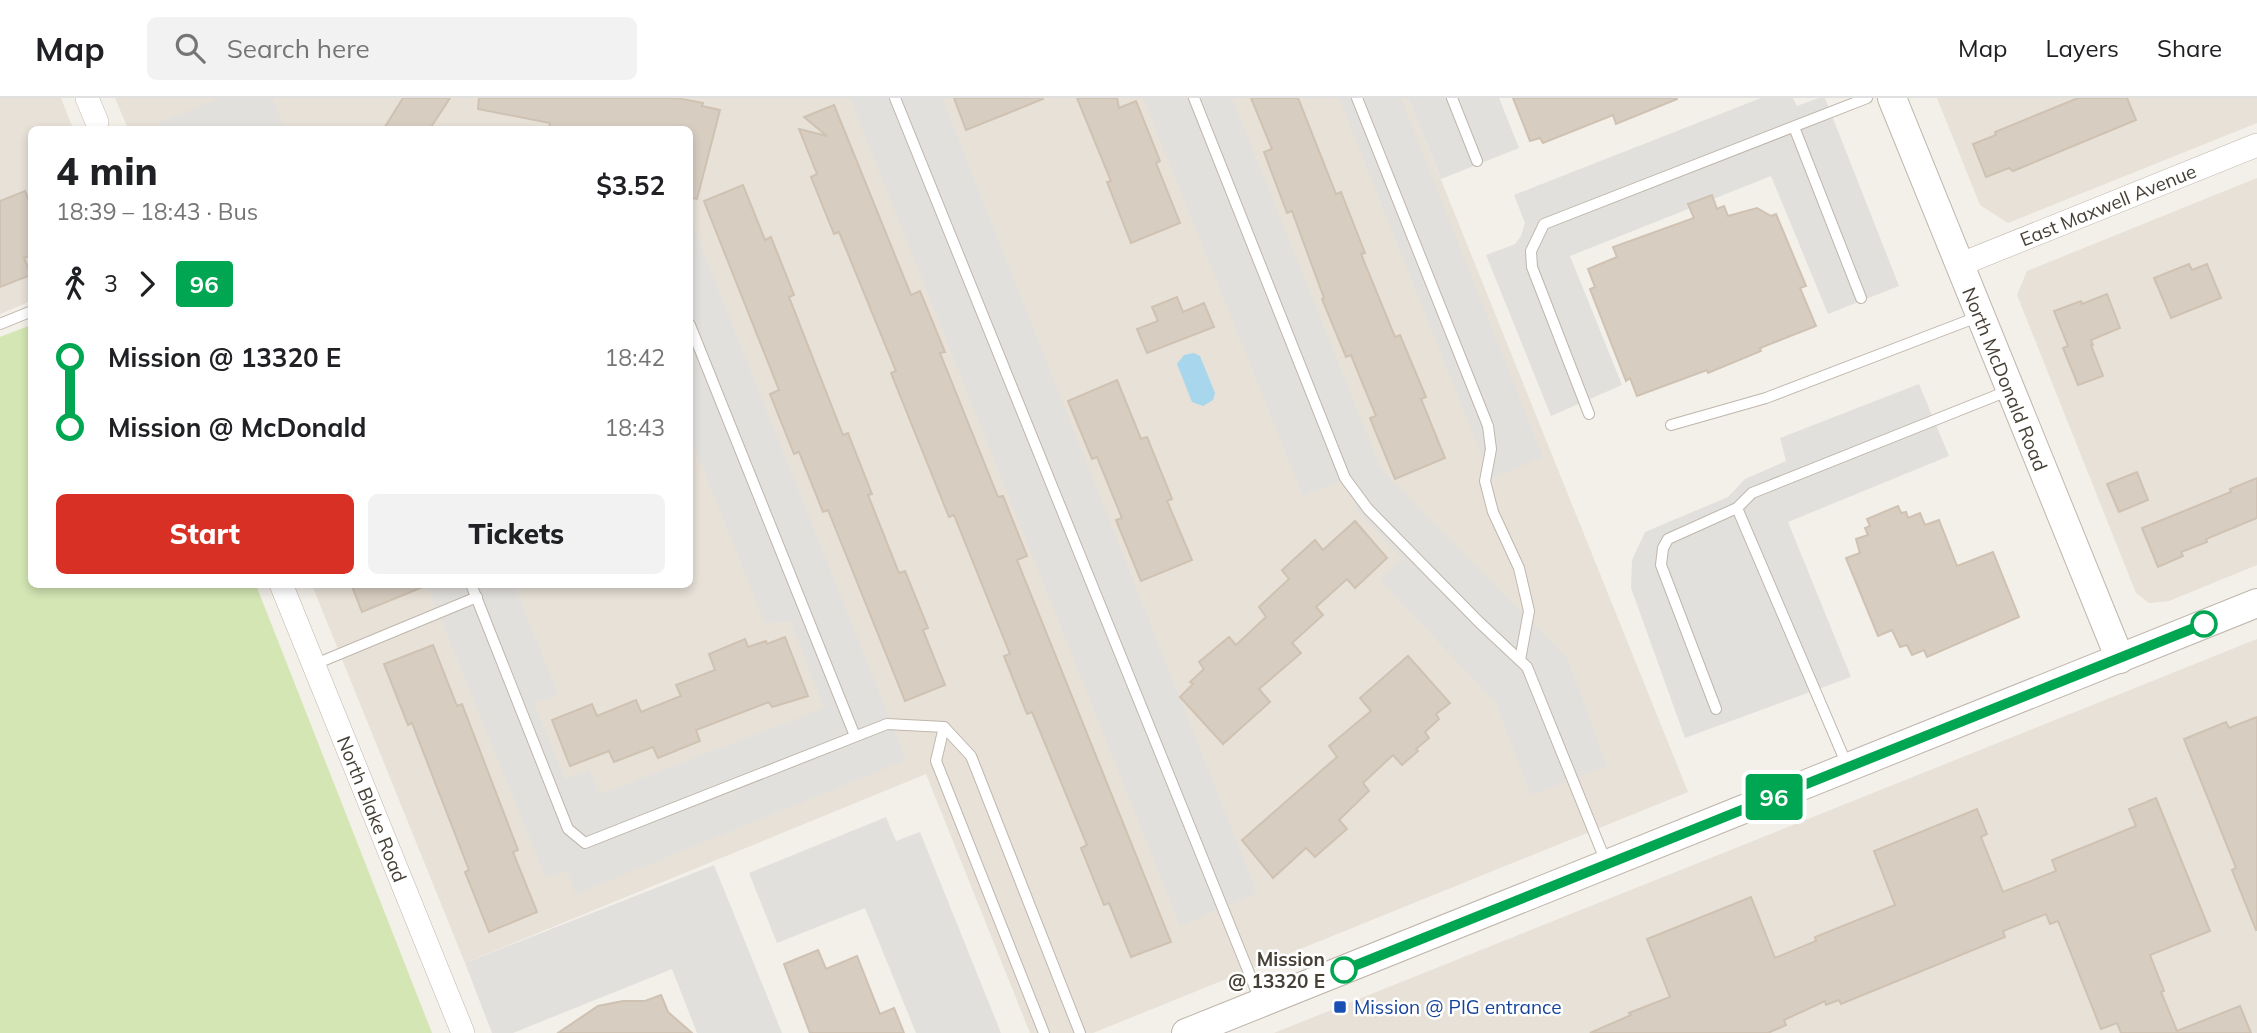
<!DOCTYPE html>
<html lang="en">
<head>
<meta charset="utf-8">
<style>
	body { margin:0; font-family:Mulish,sans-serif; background:#f2f2f2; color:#202124; height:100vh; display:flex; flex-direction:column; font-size:26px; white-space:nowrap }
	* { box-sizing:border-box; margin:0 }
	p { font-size:23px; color:#757577 }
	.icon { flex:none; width:38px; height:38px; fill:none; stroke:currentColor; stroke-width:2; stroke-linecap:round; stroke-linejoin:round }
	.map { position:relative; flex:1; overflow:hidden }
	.side { position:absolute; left:28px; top:28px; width:665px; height:462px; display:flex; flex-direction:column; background:#fff; border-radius:10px; box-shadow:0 4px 10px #0003 }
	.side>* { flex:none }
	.badge { padding:0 14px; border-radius:5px; font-size:24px; line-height:46px }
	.map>.badge { position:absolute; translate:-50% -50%; box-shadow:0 0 0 4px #fff }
	.legs { display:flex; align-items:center; gap:10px; height:77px; padding:0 28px; font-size:23px }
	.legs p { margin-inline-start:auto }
	.headline { display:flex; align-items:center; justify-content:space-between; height:119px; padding:0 28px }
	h1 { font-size:38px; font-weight:800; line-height:52px }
	.cta { display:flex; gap:14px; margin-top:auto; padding:14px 28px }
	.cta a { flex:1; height:80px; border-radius:10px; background:#d93025; color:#fff; font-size:28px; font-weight:800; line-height:80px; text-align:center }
	.cta a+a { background:#f2f2f2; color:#202124 }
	ul { padding:0 28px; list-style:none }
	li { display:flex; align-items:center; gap:24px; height:70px; font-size:26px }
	li i { display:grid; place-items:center; width:10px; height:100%; margin:0 9px; background:currentColor }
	li i::after { content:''; width:18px; height:18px; margin:-9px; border:5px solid; border-radius:50%; background:#fff }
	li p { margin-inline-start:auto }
	li:first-child i { background:linear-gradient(#0000 50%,currentColor 0) }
	li:last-child i { background:linear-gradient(currentColor 50%,#0000 0) }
	header { display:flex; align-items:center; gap:42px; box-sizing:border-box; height:98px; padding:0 35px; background:#fff; border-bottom:2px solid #e0e0e0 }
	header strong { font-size:33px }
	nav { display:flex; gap:38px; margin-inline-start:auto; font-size:24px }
	.search { width:490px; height:63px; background:#f2f2f2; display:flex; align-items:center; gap:18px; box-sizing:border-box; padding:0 24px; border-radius:10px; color:#757577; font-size:26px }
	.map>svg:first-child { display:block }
	.residential { fill:#e7e1d7 }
	.green { fill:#d3e6b3 }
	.parking { fill:#e2e0dd }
	.water { fill:#a8d6ed }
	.building { fill:#d8cdc1; stroke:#cfc2b2; stroke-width:2 }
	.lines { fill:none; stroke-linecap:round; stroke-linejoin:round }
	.service-casing { stroke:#bfb6ac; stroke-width:12 }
	.minor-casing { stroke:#bfb6ac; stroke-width:24 }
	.tertiary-casing { stroke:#bfb6ac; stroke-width:30 }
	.service { stroke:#fff; stroke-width:10 }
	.minor { stroke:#fff; stroke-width:23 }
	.tertiary { stroke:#fff; stroke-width:28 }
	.line-1-casing { stroke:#fff; stroke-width:16 }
	.line-1 { stroke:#00a651; stroke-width:10 }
	.stop-1-dot { fill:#fff; stroke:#00a651; stroke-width:3.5 }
	.transit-dot { fill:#1a4fb4; stroke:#fff; stroke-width:2.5 }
	.labels { text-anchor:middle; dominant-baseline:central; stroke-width:5; stroke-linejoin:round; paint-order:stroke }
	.street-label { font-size:19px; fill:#474037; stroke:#fff }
	.stop-label { font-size:19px; font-weight:bold; fill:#474037; stroke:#fff; text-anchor:end }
	.transit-label { font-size:19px; fill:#164399; stroke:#fff; text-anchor:start }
</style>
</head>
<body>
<header>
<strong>Map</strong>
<div class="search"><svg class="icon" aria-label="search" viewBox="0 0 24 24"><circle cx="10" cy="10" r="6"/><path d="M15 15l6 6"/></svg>Search here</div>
<nav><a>Map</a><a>Layers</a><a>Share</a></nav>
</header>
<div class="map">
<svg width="2257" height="935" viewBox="0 0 2257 935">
	<rect width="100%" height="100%" fill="#f3efe9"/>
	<g class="residential">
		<polygon points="0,0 61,0 73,31 32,32 31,203 0,216"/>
		<polygon points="115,0 1408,0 1688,694 1093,935 1030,935 926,676 465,865 312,487 690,486 690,32 128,31"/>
		<polygon points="1937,0 2257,0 2257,25 2008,125 1980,107"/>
		<polygon points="2257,80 2257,467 2169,503 2149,505 2136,495 2017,197 2027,173"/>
		<polygon points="2257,541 2257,935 1274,935 2130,592"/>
	</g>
	<polygon class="green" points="31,227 32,486 256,487 432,935 0,935 0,239"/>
	<g class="parking">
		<polygon points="220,0 272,0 285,31 162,31 159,24"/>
		<polygon points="850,0 942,0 1257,795 1180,828"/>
		<polygon points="1143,0 1232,0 1381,371 1567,560 1607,668 1531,697 1496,605 1380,482 1402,460 1358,414 1345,382 1303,398"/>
		<polygon points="1339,0 1401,0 1543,359 1491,381"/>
		<polygon points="1408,0 1499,0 1519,50 1441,81"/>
		<polygon points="1761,0 1793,0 1797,8 1819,0 1825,0 1899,188 1828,216 1771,78 1570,158 1622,287 1551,318 1486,157 1515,146 1521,138 1525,125 1514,97"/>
		<polygon points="690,121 906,662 576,796 567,773 546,780 427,487 514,487 558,596 534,606 565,681 589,672 600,696 824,610 791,524 765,525 690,339"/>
		<polygon points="1919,286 1949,358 1788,424 1851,579 1685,640 1631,490 1632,462 1645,434 1728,399 1745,381 1786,363 1780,340"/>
		<polygon points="886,719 896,743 920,734 1001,935 916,935 865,810 777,845 749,775"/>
		<polygon points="714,767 782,935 697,935 672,871 513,935 492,935 465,865"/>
	</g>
	<polygon class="water" points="1194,255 1200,258 1215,295 1213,302 1203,308 1192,304 1177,266 1184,257"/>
	<g class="building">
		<polygon points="403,0 450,0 429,32 383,32"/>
		<polygon points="479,0 677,0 703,5 702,8 720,12 697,101 690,100 690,32 549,32 550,25 478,11"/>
		<polygon points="954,0 1042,0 1043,1 966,32"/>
		<polygon points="1077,0 1117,0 1119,10 1136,3 1160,63 1156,65 1180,125 1131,145 1107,84 1111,83"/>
		<polygon points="1251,0 1298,0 1336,96 1341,94 1365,155 1361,156 1395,239 1400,237 1426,299 1421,301 1445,360 1395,381 1370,320 1376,318 1351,257 1346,259 1322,201 1324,200 1292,113 1287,115 1264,54 1272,51"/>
		<polygon points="1513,0 1677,0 1677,1 1616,26 1613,17 1543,45 1540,40 1530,43"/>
		<polygon points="2078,0 2127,0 2136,22 2013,73 2009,70 1986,79 1973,46 1996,37 1995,34"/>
		<polygon points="834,7 911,197 920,193 945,254 940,255 998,399 1003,398 1027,458 1017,462 1171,844 1131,859 1109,805 1104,807 1081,750 1087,747 1032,614 1027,616 1004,558 1010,556 954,417 949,419 891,275 896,273 839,134 834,136 811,79 817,76 799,31 827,38 804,19"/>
		<polygon points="743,87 765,142 771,139 794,197 789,199 843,337 848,335 872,396 868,397 899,475 905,473 928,530 923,532 945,587 905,603 828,412 823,414 799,354 794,356 770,296 779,292 704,103"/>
		<polygon points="25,93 32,109 32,157 24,160 31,177 0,189 0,103"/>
		<polygon points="1712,97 1717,111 1724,108 1728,118 1757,110 1771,118 1776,116 1806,188 1800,190 1816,228 1760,250 1761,253 1708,275 1707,272 1637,298 1630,280 1626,283 1590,191 1595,189 1588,171 1617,159 1613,149 1694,120 1688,106"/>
		<polygon points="2189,166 2192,172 2207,166 2221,200 2171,220 2154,180"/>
		<polygon points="2107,196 2120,230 2091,242 2093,247 2091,247 2103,278 2078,287 2063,250 2068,248 2054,213 2081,203 2082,206"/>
		<polygon points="1177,199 1183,214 1204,205 1214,229 1147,255 1137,231 1158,223 1152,209"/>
		<polygon points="1117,282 1141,341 1147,339 1172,401 1167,403 1192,462 1141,483 1116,422 1122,420 1097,359 1092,361 1068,303"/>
		<polygon points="2137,374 2148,402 2119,414 2107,386"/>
		<polygon points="2257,380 2257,420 2206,441 2207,444 2181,454 2183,458 2158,469 2142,430 2231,394 2230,391"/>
		<polygon points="1898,408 1901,415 1906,414 1908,420 1920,415 1925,427 1939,422 1957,468 1993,454 2019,519 1927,559 1924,552 1912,557 1907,547 1900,549 1892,532 1878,538 1846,460 1860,455 1856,441 1868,437 1865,430 1870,428 1867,421"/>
		<polygon points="1355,423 1387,460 1355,490 1347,481 1316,509 1323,517 1292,545 1301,555 1259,591 1270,604 1223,646 1180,599 1193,586 1190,584 1204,571 1199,564 1229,539 1236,547 1266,519 1259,509 1289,481 1282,472 1315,442 1323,452"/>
		<polygon points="351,486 427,486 428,487 362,514"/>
		<polygon points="785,539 808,598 772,609 769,604 696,632 700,643 658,660 653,649 614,664 609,653 570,668 552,622 592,606 597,618 636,602 641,614 681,598 676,587 715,572 709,556 745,541 748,549 766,543 767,546"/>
		<polygon points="433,547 457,608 462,606 485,666 518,752 513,754 537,814 489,834 465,774 469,772 412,625 408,627 384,566"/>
		<polygon points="1408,558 1450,605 1436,616 1439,621 1425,634 1429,640 1416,651 1418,653 1402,667 1393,657 1363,685 1369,693 1339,722 1347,731 1315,759 1306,750 1273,780 1242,742 1337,659 1329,648 1371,613 1360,600"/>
		<polygon points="2257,619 2257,832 2256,832 2232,772 2236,770 2184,641 2226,624 2229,630"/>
		<polygon points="2156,700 2210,833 2150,857 2164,893 2161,894 2177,933 2240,908 2251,935 2121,935 2117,925 2101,931 2058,823 2050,826 2046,816 2003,833 2005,839 1841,906 1839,902 1826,907 1825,903 1784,922 1786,927 1768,935 1590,935 1631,917 1629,915 1670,899 1647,841 1751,799 1775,860 1816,843 1815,839 1895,807 1874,753 1977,711 1987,736 1981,739 2003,794 2056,773 2052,762 2136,728 2129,711"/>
		<polygon points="818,852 826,871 857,858 880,916 894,910 904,935 810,935 784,866"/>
		<polygon points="661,897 668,914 692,935 558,935 598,908 623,903 645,903"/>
	</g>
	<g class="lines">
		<g class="service-casing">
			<g id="service">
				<polyline points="895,0 1260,902"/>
				<polyline points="1194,0 1345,380 1368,411 1479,524 1527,569 1606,764"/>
				<polyline points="1357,0 1488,328 1491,351 1485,383 1493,414 1519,470 1529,513 1520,562"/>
				<polyline points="1452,0 1477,63"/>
				<polyline points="1794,29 1861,200"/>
				<polyline points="0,226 32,213"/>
				<polyline points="690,227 855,638"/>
				<polyline points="1589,316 1532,169 1531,153 1544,126 1867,0"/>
				<polyline points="1671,327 1766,300 1980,218"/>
				<polyline points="1737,410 1847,667"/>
				<polyline points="471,486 568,731 585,745 887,626 944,629 971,658 1080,935"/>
				<polyline points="313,567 477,499"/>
				<polyline points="1716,611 1661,467 1663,450 1668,441 1737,410 1752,395 2010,292"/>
				<polyline points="944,629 936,663 1044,935"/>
			</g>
		</g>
		<g class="minor-casing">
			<g id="minor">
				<polyline points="87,0 97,24"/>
				<polyline points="1959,167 2257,47"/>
				<polyline points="281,486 463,935"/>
			</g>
		</g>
		<g class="tertiary-casing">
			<g id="tertiary">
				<polyline points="1892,0 2120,561"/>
				<polyline points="1186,935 2257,505"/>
			</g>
		</g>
		<use href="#service" class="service"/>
		<use href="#minor" class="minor"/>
		<use href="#tertiary" class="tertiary"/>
	</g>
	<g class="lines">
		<g class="line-1-casing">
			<polyline id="line-1" points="1344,872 2204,526"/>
		</g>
		<use href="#line-1" class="line-1"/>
	</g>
	<g class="stop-1-dot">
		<circle cx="2204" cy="526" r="12"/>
		<circle cx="1344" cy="872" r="12"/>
	</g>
	<rect class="transit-dot" x="1333" y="902" width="14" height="14" rx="3.5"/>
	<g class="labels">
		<g class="street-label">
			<text transform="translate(2108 107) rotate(-22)">East Maxwell Avenue</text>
			<text transform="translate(2005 281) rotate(68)">North McDonald Road</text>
			<text transform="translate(372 711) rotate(68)">North Blake Road</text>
		</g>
		<g class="stop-label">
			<text x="1325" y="861">Mission<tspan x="1325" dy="22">@ 13320 E</tspan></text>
		</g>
		<g class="transit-label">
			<text x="1354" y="909">Mission @ PIG entrance</text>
		</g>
	</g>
</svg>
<b class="badge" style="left:1774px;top:699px;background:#00a651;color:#fff">96</b>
<section class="side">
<div class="headline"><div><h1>4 min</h1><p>18:39 – 18:43 · Bus</p></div><b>$3.52</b></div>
<div class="legs"><svg class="icon" aria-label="walk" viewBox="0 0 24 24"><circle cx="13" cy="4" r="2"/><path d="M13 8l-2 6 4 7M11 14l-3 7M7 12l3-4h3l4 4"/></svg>3<svg class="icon" aria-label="forward" viewBox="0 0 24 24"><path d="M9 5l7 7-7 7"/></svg><b class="badge" style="background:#00a651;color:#fff">96</b></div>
<ul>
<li><i style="color:#00a651"></i><b>Mission @ 13320 E</b><p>18:42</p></li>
<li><i style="color:#00a651"></i><b>Mission @ McDonald</b><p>18:43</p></li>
</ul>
<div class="cta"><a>Start</a><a>Tickets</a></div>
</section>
</div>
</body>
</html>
